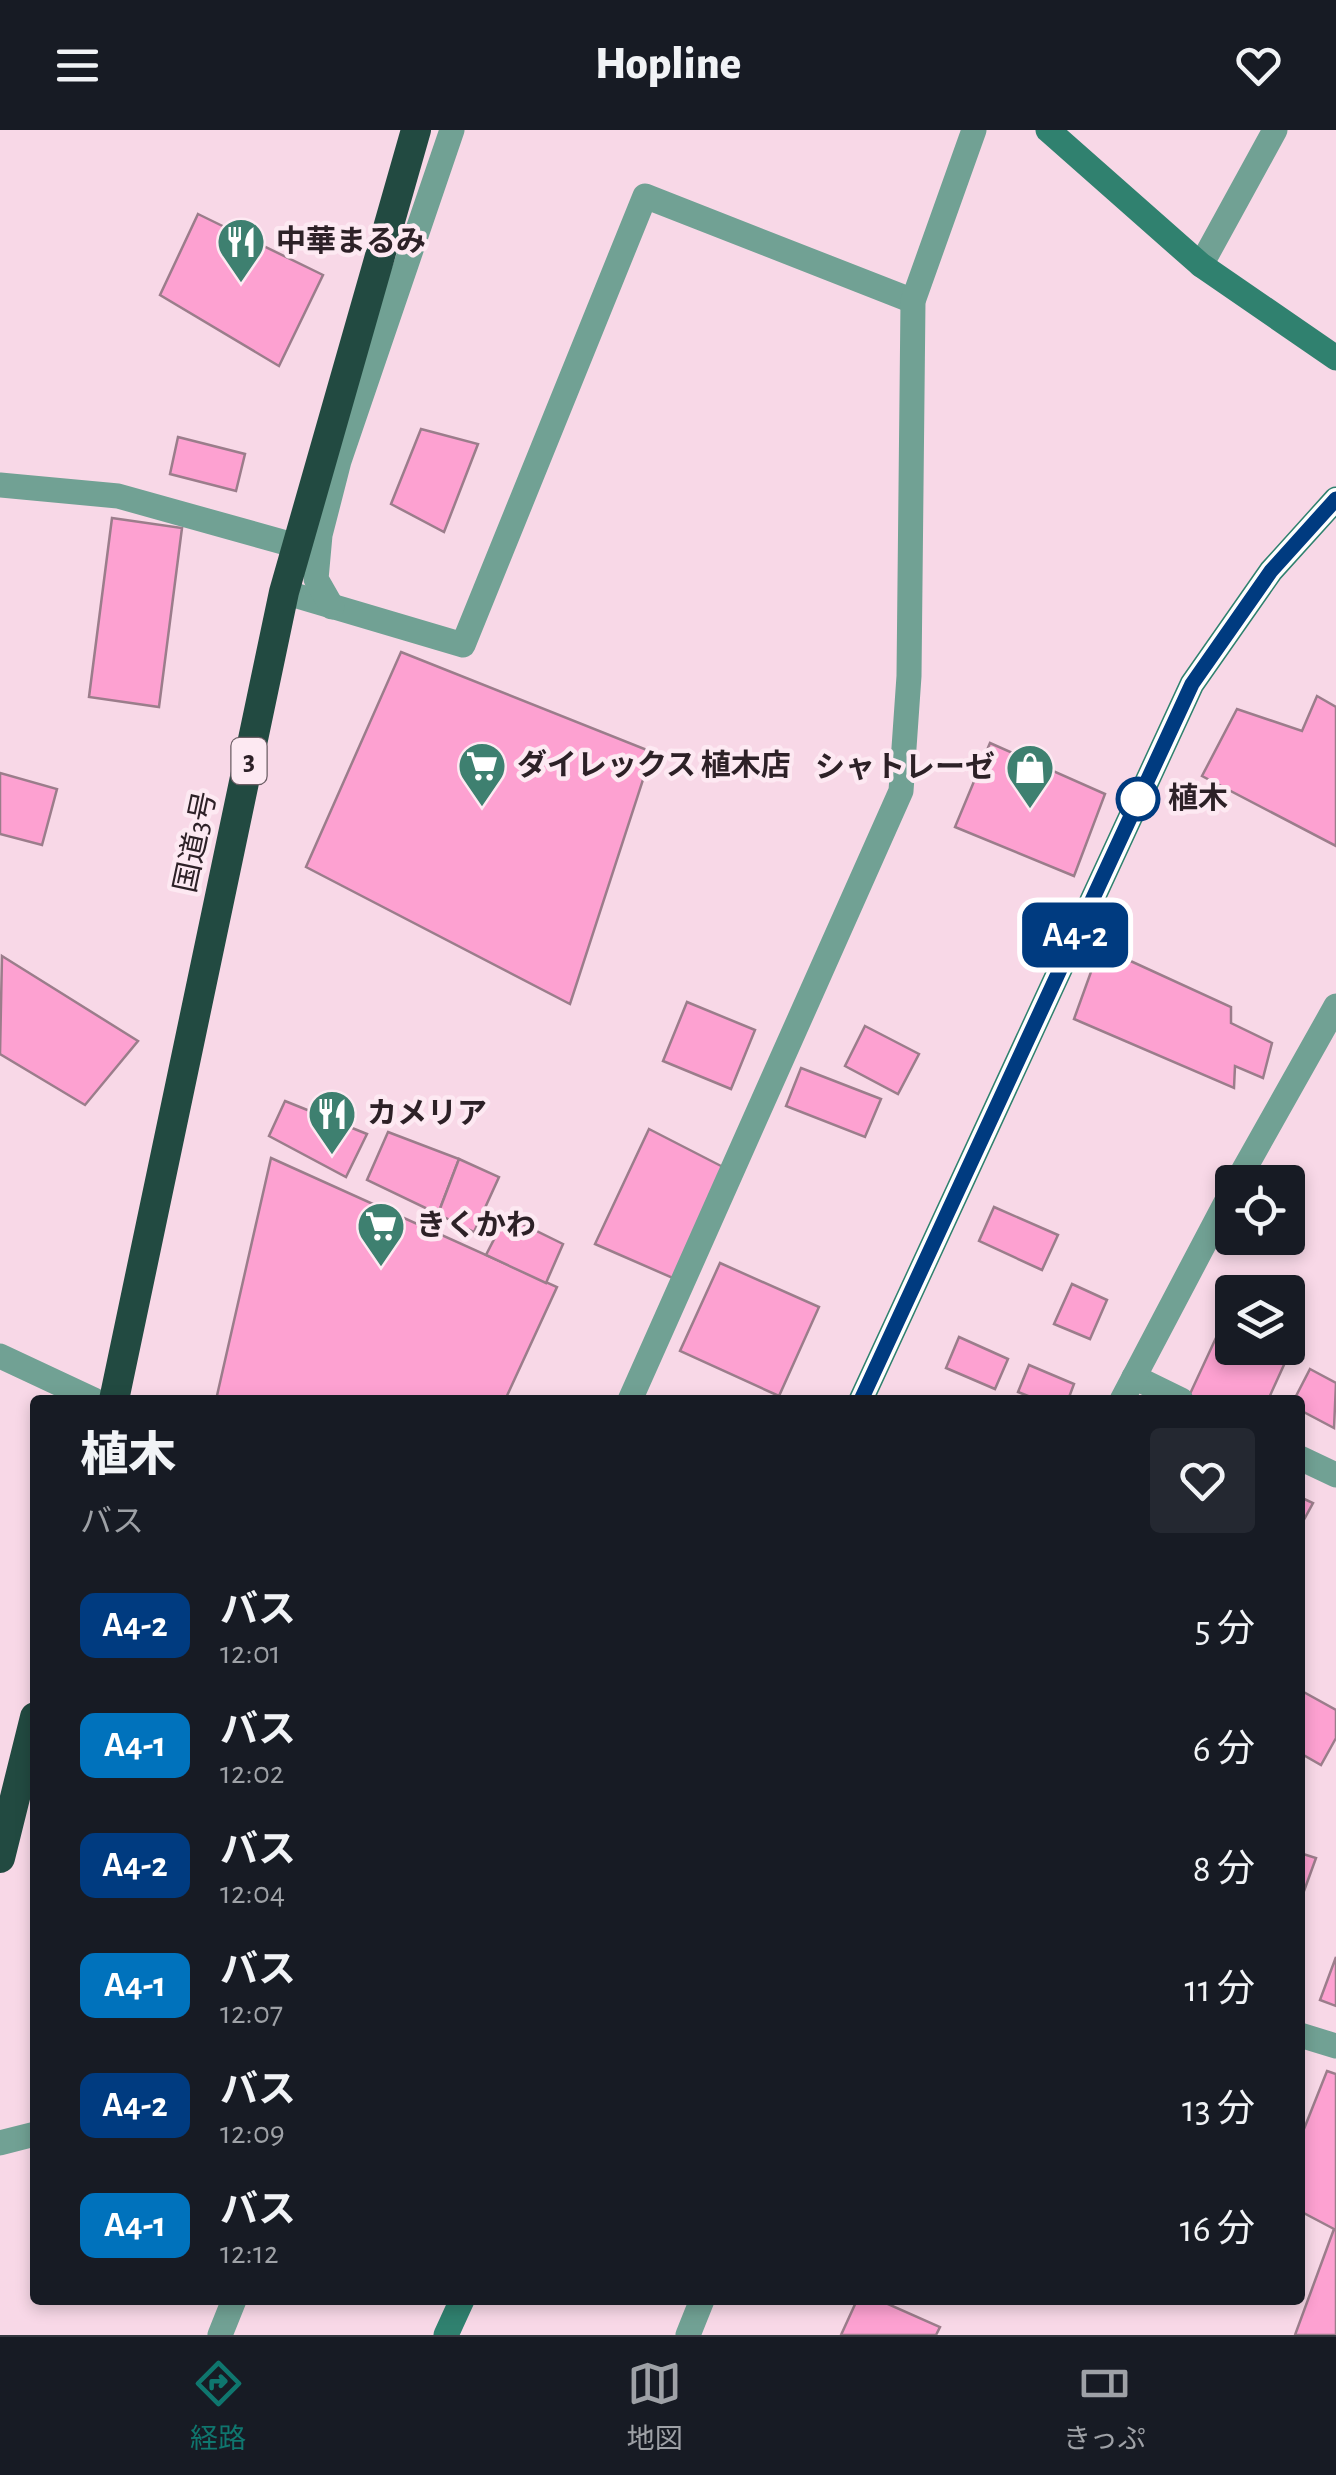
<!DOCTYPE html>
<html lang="ja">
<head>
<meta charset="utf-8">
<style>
	body { margin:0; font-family:"Alegreya Sans","Noto Sans JP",sans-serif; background:#242831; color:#f1f3f6; height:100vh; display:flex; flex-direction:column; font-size:38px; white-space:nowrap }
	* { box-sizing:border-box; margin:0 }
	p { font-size:32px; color:#9ea1a6 }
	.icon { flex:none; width:55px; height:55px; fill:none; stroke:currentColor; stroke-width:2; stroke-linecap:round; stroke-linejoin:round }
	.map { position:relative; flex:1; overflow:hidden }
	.drawer { position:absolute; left:30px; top:1265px; width:1275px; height:910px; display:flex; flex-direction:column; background:#171b24; border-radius:10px; box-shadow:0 5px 15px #0003 }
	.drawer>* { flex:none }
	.badge { padding:0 20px; border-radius:15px; font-size:35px; line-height:65px }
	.controls { position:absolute; left:1215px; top:1035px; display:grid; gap:20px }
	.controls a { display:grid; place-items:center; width:90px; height:90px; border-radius:10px; background:#171b24; box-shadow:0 5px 15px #0003; font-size:50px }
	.map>.badge { position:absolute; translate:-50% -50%; box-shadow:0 0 0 5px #fff }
	.round { display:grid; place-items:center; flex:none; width:105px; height:105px; border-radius:10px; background:#242831 }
	.head { display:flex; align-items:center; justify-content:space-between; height:170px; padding:0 50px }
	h1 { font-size:48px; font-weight:800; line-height:75px }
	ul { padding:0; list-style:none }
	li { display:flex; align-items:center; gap:30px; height:120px; padding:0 50px }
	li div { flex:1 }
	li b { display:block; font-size:38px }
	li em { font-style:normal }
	li .badge { min-width:110px; font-weight:700; text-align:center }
	header { display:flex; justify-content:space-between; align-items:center; height:130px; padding:0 50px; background:#171b24; font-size:45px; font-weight:800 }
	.menu { display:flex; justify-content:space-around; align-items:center; height:140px; border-top:2px solid #363941; background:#171b24; font-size:28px; color:#9ea1a6 }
	.menu a { display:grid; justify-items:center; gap:5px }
	.menu .current { color:#0f766e }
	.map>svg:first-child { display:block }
	.building { fill:#fda1d1; stroke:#9b7d8b; stroke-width:2.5 }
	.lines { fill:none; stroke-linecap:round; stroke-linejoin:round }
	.street { stroke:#71a194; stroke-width:25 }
	.secondary { stroke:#30816f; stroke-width:25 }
	.highway { stroke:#224a41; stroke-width:30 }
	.line-casing { stroke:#fff; stroke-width:22 }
	.line { stroke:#003b80; stroke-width:15 }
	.stop-dot { fill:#fff; stroke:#003b80; stroke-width:5 }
	.labels { text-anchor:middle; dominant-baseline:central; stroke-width:9; stroke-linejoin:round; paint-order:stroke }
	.shield { fill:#fde9f2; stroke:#6b5d64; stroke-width:2.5 }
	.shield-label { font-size:28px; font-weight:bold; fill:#2d2127 }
	.poi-label { font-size:30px; font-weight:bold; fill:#2d2127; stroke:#fde9f2; text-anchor:start }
	.stop-label { font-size:30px; font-weight:bold; fill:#2d2127; stroke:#fde9f2; text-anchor:start }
	.street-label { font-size:30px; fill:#2d2127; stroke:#fde9f2 }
</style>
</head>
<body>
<header><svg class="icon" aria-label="menu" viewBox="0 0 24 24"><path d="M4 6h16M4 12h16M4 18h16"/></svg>Hopline<svg class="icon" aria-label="heart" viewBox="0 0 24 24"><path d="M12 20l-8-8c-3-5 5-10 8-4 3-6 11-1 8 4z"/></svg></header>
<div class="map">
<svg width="1336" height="2205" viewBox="0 0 1336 2205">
	<rect width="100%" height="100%" fill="#f8d8e7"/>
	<g class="building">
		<polygon points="198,84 323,145 279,236 160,165"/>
		<polygon points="421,299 478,314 444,402 391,374"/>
		<polygon points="178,307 245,324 236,361 170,344"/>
		<polygon points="112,388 182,398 159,577 89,567"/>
		<polygon points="401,522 652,622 570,874 306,737"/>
		<polygon points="1317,566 1336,577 1336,716 1202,646 1237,579 1302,601"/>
		<polygon points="990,613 1105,664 1074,746 955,697"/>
		<polygon points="0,643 57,659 42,715 0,704"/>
		<polygon points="1100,817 1231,877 1231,893 1272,913 1263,948 1235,936 1234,958 1074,889"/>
		<polygon points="2,826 138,911 85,975 0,924"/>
		<polygon points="687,872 755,900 731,959 663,931"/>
		<polygon points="865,896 919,924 898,964 845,936"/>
		<polygon points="801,938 881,969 865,1007 786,976"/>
		<polygon points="285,971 367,1004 346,1047 269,1006"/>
		<polygon points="649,999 723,1037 682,1152 595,1114"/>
		<polygon points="388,1002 459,1029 438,1084 367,1050"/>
		<polygon points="271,1028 557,1157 505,1270 216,1270"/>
		<polygon points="459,1029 499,1047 474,1102 438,1084"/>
		<polygon points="994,1077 1058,1105 1042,1140 979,1111"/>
		<polygon points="506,1086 563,1114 546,1153 486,1125"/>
		<polygon points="720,1133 819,1177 779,1266 680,1221"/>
		<polygon points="1072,1154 1107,1170 1090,1209 1054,1194"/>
		<polygon points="1227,1184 1232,1186 1232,1218 1293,1215 1268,1270 1189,1266"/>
		<polygon points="959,1207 1008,1229 995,1259 946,1238"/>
		<polygon points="1029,1235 1074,1254 1068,1270 1038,1270 1018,1262"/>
		<polygon points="1310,1239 1336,1253 1334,1298 1300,1280 1300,1270 1294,1270"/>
		<polygon points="1300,1367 1313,1373 1300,1397"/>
		<polygon points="1300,1560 1336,1580 1336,1608 1321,1635 1300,1623"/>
		<polygon points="1300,1723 1316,1728 1300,1772"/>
		<polygon points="1336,1827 1336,1876 1320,1870"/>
		<polygon points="1327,1941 1336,1944 1336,2205 1295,2205 1334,2099 1300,2081 1300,2009"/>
		<polygon points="857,2170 879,2170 940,2197 936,2205 841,2205"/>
	</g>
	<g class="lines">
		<g class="street">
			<polyline points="1201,135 1275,0"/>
			<polyline points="0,355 118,366 297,416"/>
			<polyline points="284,462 463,515 645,66 913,171"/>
			<polyline points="332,477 316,449 320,405 339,331 452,0"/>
			<polyline points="1237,1052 1336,876"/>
			<polyline points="0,1226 94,1270"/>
			<polyline points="1134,1247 1181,1270"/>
			<polyline points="630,1270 901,661 909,546 913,171 974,0"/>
			<polyline points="1122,1270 1232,1061"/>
			<polyline points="1300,1328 1336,1345"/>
			<polyline points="1300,1905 1336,1916"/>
			<polyline points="0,2013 35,2004"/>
			<polyline points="220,2205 234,2170"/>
			<polyline points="688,2205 702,2170"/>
		</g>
		<g class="secondary">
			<polyline points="1048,0 1201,135 1336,228"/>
			<polyline points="861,1270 1192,554 1271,441 1336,369"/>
			<polyline points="446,2205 462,2170"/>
		</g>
		<g class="highway">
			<polyline points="114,1270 284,462 416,0"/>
			<polyline points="0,1728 35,1587"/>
		</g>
	</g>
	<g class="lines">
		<g class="line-casing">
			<polyline id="line" points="861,1270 1192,554 1271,441 1336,369"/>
		</g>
		<use href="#line" class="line"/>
	</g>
	<defs>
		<g id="restaurant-pin" transform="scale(2.5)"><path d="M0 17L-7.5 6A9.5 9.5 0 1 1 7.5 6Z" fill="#3e8070" stroke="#fde9f2"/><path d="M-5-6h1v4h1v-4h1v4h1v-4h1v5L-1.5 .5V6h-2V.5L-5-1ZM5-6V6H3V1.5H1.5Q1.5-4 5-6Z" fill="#fff"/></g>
		<g id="supermarket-pin" transform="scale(2.5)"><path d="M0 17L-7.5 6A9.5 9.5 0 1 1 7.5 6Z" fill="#3e8070" stroke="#fde9f2"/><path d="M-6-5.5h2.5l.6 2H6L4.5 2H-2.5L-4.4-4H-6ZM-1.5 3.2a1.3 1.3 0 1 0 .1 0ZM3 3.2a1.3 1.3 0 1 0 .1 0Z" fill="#fff"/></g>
		<g id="shop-pin" transform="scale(2.5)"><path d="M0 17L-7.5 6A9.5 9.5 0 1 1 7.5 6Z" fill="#3e8070" stroke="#fde9f2"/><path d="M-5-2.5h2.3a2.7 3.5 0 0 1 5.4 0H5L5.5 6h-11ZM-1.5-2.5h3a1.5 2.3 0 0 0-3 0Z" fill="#fff"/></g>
	</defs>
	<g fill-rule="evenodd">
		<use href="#restaurant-pin" x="241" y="112"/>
		<use href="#supermarket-pin" x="482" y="636"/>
		<use href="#shop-pin" x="1030" y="638"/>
		<use href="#restaurant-pin" x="332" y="984"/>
		<use href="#supermarket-pin" x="381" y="1096"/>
	</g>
	<circle class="stop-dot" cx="1138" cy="669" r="20"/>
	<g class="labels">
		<rect class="shield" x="231.5" y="608" width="35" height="46" rx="8"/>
		<g class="shield-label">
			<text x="249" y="631">3</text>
		</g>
		<g class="poi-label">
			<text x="276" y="112">中華まるみ</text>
			<text x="517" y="636">ダイレックス 植木店</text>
			<text x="995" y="638" text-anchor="end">シャトレーゼ</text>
			<text x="367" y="984">カメリア</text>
			<text x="416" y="1096">きくかわ</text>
		</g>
		<g class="stop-label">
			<text x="1168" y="669">植木</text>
		</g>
		<g class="street-label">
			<text transform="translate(196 712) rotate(-78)">国道3号</text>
		</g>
	</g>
</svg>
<div class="controls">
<a><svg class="icon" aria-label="locate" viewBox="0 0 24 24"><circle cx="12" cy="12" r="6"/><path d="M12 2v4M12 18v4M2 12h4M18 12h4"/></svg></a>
<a><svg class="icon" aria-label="layers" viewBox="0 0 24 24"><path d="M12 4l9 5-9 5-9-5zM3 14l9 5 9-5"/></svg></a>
</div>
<b class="badge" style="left:1075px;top:805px;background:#003b80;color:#fff">A4-2</b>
<section class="drawer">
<div class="head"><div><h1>植木</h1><p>バス</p></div><a class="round"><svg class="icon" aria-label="heart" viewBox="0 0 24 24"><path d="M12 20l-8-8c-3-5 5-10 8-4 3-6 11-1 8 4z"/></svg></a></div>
<ul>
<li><span class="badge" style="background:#003b80;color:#fff">A4-2</span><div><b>バス</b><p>12:01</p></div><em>5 分</em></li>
<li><span class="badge" style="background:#0072bc;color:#fff">A4-1</span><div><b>バス</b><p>12:02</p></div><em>6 分</em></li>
<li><span class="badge" style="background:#003b80;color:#fff">A4-2</span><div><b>バス</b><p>12:04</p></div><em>8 分</em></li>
<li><span class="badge" style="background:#0072bc;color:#fff">A4-1</span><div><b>バス</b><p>12:07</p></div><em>11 分</em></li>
<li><span class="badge" style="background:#003b80;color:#fff">A4-2</span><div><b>バス</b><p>12:09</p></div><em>13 分</em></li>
<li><span class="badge" style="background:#0072bc;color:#fff">A4-1</span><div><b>バス</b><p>12:12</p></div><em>16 分</em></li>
</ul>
</section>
</div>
<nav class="menu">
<a class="current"><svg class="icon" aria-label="directions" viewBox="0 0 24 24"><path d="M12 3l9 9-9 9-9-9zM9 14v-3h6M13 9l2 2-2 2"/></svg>経路</a>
<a><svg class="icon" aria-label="map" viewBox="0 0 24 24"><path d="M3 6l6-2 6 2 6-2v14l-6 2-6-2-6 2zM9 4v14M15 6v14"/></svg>地図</a>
<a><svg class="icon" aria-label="tickets" viewBox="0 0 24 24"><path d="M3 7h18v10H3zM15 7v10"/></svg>きっぷ</a>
</nav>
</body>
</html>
